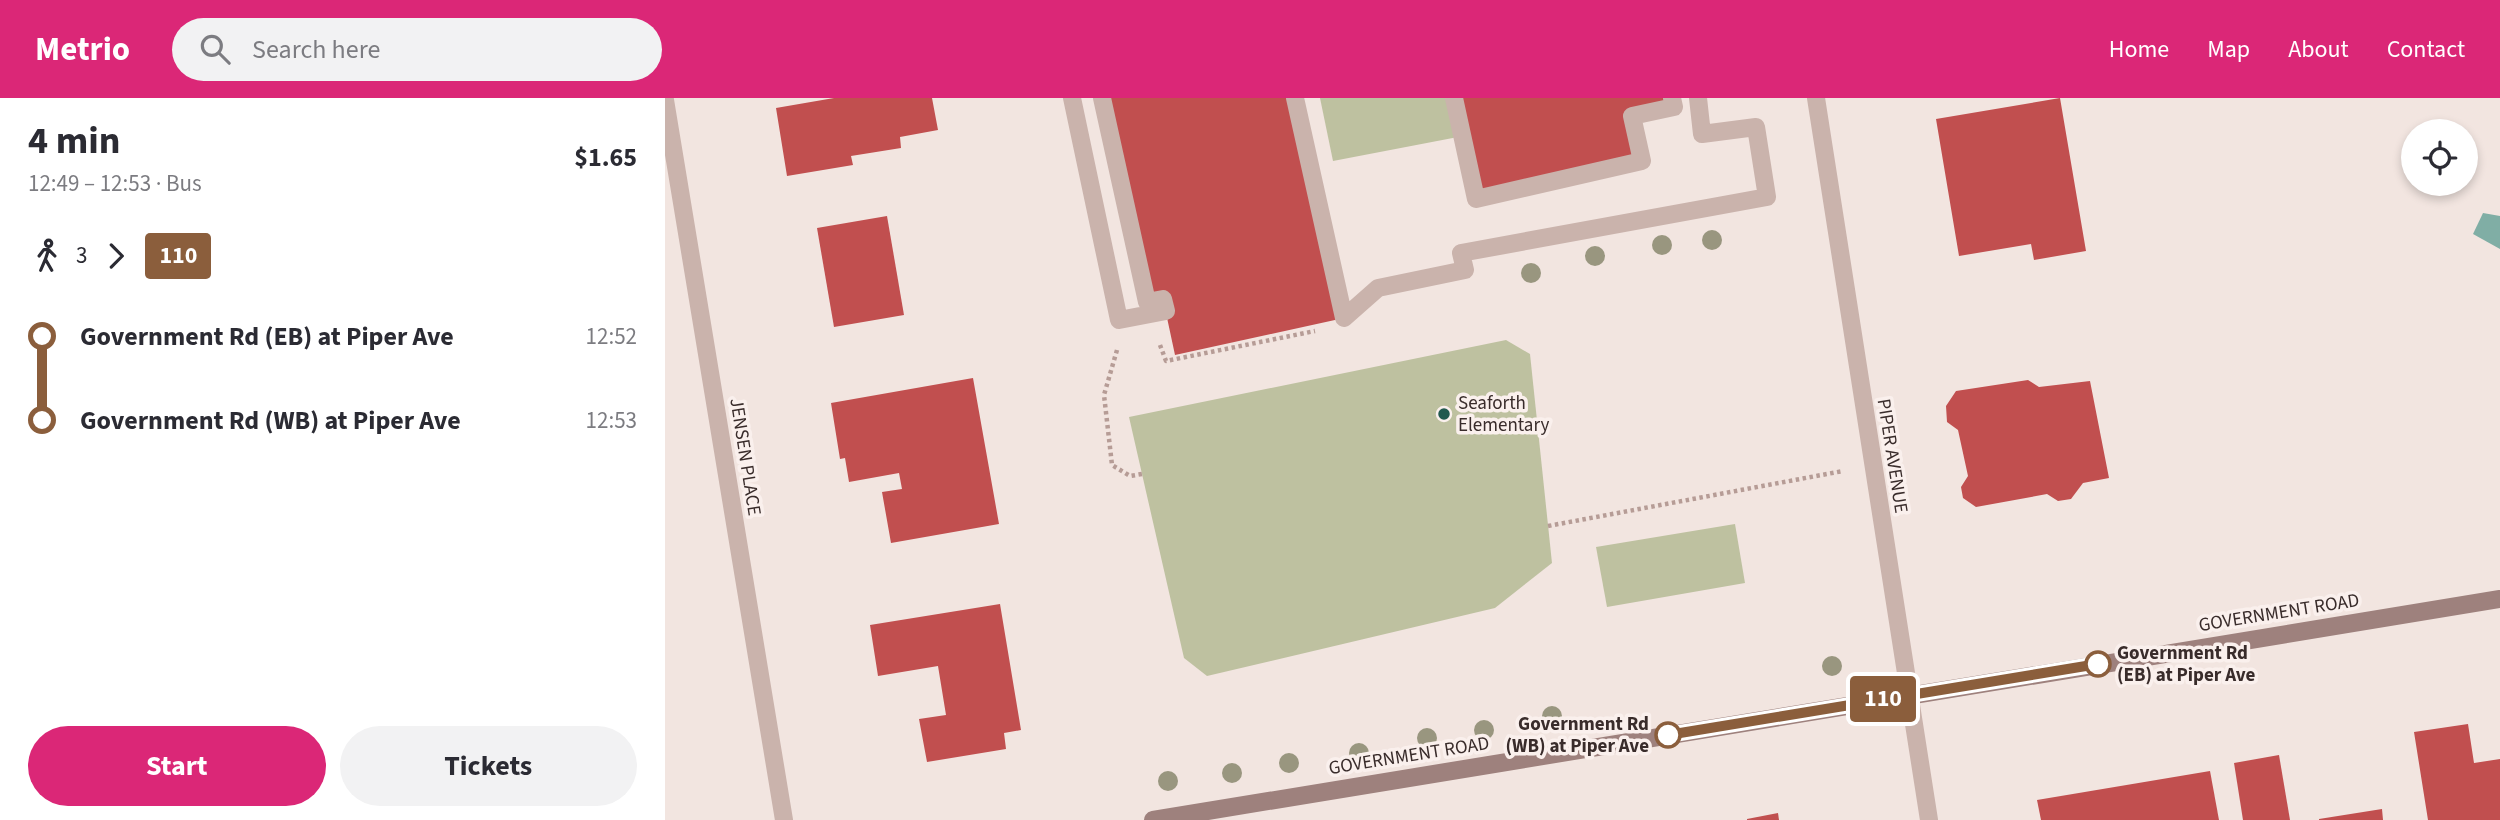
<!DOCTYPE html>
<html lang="en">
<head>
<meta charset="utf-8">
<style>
	body { margin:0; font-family:"Source Sans 3",sans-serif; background:#f2f2f3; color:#2b2b33; height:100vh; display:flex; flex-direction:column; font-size:26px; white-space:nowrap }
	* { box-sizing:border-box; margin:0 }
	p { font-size:23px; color:#7c7c81 }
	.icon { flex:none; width:38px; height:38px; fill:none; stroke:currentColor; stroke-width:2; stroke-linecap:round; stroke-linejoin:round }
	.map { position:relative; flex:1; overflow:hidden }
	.drawer { display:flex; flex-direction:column; background:#fff; width:665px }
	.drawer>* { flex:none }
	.badge { padding:0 14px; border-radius:5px; font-size:24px; line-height:46px }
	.buttons { position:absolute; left:1736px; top:21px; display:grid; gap:14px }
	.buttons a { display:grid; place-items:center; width:77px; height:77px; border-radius:50%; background:#fff; box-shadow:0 4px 10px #0003; font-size:35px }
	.map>.badge { position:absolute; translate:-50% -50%; box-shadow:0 0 0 4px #fff }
	.legs { display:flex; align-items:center; gap:10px; height:77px; padding:0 28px; font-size:23px }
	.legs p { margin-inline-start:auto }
	.summary { display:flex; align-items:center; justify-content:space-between; height:119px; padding:0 28px }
	h1 { font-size:38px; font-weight:700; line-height:52px }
	.button { display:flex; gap:14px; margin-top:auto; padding:14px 28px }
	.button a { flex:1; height:80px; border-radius:42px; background:#db2777; color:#fff; font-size:28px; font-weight:700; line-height:80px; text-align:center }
	.button a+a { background:#f2f2f3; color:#2b2b33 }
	ul { padding:0 28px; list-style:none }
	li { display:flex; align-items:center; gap:24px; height:84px; font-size:26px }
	li i { display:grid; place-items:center; width:10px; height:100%; margin:0 9px; background:currentColor }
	li i::after { content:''; width:18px; height:18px; margin:-9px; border:5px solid; border-radius:50%; background:#fff }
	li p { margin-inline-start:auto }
	li:first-child i { background:linear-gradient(#0000 50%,currentColor 0) }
	li:last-child i { background:linear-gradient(currentColor 50%,#0000 0) }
	header { display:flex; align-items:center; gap:42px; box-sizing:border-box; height:98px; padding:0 35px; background:#db2777; color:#fff }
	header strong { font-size:33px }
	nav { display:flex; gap:38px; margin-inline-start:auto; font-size:24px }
	.search { width:490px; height:63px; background:#f2f2f3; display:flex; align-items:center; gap:18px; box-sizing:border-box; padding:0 24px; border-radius:38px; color:#7c7c81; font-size:26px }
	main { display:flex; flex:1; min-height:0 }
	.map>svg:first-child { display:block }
	.green { fill:#bec1a0 }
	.water { fill:#80aea5 }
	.building { fill:#c14f4f }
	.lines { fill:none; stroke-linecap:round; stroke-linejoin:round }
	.path { stroke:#b69c96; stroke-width:4.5; stroke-dasharray:3.5 3.5; stroke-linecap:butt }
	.street { stroke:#cab3ac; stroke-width:18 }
	.secondary { stroke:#9e817d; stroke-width:18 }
	.tree { fill:#99967f }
	.line-1-casing { stroke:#fff; stroke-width:16 }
	.line-1 { stroke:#8b5e3c; stroke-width:10 }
	.poi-dot { fill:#21594f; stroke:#faf0ed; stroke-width:2.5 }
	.stop-1-dot { fill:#fff; stroke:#8b5e3c; stroke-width:3.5 }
	.labels { text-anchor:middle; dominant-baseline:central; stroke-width:7; stroke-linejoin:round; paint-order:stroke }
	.poi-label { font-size:19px; fill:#392c2b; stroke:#faf0ed; text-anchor:start }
	.street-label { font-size:19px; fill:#392c2b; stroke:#faf0ed }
	.stop-label { font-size:19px; font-weight:bold; fill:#392c2b; stroke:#faf0ed; text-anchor:start }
</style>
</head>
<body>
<header>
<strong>Metrio</strong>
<div class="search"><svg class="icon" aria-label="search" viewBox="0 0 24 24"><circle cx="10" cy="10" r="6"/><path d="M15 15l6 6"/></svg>Search here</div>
<nav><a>Home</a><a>Map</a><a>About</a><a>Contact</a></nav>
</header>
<main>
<section class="drawer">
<div class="summary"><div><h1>4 min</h1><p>12:49 – 12:53 · Bus</p></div><b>$1.65</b></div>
<div class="legs"><svg class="icon" aria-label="walk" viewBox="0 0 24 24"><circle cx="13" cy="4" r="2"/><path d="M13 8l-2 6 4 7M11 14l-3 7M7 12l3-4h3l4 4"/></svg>3<svg class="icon" aria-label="forward" viewBox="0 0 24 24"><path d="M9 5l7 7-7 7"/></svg><b class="badge" style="background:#8b5e3c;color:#fff">110</b></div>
<ul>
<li><i style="color:#8b5e3c"></i><b>Government Rd (EB) at Piper Ave</b><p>12:52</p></li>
<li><i style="color:#8b5e3c"></i><b>Government Rd (WB) at Piper Ave</b><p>12:53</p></li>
</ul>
<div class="button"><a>Start</a><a>Tickets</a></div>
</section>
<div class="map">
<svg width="1835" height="722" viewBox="0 0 1835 722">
	<rect width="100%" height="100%" fill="#f2e5e0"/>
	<g class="green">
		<polygon points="655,0 786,0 793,39 668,63"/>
		<polygon points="841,242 865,256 887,465 830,510 542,578 519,560 464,319"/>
		<polygon points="1070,426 1080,485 942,509 931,449"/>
	</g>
	<polygon class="water" points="1818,115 1835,118 1835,151 1808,136"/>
	<g class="building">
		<polygon points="169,0 267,0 273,32 235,39 236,50 186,58 188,67 122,78 111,10"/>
		<polygon points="437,0 630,0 679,220 510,257 498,201 482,204"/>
		<polygon points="789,0 1007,0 967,18 977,63 811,101"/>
		<polygon points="1395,0 1421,153 1369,162 1366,146 1294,158 1271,21"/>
		<polygon points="222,118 239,217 169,229 152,130"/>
		<polygon points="308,280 334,426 226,445 217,394 237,391 234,375 184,384 180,360 175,361 166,305"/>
		<polygon points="1363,282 1374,289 1425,283 1444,380 1418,385 1406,401 1393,403 1382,396 1311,409 1298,400 1296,389 1303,378 1293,332 1282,324 1281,308 1291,293"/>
		<polygon points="335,506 356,632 339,635 341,651 262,664 254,621 281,617 273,568 213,578 205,527"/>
		<polygon points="1803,626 1809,665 1835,661 1835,722 1763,722 1749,634"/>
		<polygon points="1614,657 1625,722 1578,722 1569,665"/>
		<polygon points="1545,673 1554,722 1376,722 1372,702"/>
		<polygon points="1717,711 1718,722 1654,722 1654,721"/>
		<polygon points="1113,715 1114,722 1082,722 1082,721"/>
	</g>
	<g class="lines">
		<g class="path">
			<polyline points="495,247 501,263 650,233"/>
			<polyline points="452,252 439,297 447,367 465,378 477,376"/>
			<polyline points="883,428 1178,373"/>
		</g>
		<g class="street">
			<polyline points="407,0 454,222 501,213 498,201 482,204 437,0"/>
			<polyline points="630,0 679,220 713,190 800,172 796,155 1102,99 1091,29 1037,36 1033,0"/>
			<polyline points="789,0 811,101 977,63 967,18 1009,9 1007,0"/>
			<polyline points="1151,0 1264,722"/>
			<polyline points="0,2 119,722"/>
		</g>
		<polyline class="secondary" points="488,722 1835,501"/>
	</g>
	<g class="tree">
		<circle cx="1047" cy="142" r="10"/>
		<circle cx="997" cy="147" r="10"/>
		<circle cx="930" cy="158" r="10"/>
		<circle cx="866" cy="175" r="10"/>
		<circle cx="1167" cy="568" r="10"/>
		<circle cx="887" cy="618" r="10"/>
		<circle cx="819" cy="632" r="10"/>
		<circle cx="762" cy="640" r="10"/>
		<circle cx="694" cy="655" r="10"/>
		<circle cx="624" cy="665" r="10"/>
		<circle cx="567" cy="675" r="10"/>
		<circle cx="503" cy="683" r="10"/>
	</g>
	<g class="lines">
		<g class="line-1-casing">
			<polyline id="line-1" points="1003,637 1433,566"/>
		</g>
		<use href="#line-1" class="line-1"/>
	</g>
	<circle class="poi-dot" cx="779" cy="316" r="7"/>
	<g class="stop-1-dot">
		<circle cx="1433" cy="566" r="12"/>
		<circle cx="1003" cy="637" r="12"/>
	</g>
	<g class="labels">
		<g class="poi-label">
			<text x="793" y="305">Seaforth<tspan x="793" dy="22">Elementary</tspan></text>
		</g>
		<g class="street-label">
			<text transform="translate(1227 358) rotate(81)">PIPER AVENUE</text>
			<text transform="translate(80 359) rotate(81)">JENSEN PLACE</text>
			<text transform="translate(1614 515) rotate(-9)">GOVERNMENT ROAD</text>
			<text transform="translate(744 658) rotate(-9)">GOVERNMENT ROAD</text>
		</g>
		<g class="stop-label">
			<text x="1452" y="555">Government Rd<tspan x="1452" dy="22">(EB) at Piper Ave</tspan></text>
			<text x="984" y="626" text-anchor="end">Government Rd<tspan x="984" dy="22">(WB) at Piper Ave</tspan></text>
		</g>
	</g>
</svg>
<div class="buttons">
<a><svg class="icon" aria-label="locate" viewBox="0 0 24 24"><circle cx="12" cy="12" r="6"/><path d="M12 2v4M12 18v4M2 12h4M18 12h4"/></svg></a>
</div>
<b class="badge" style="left:1218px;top:601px;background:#8b5e3c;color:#fff">110</b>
</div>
</main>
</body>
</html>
